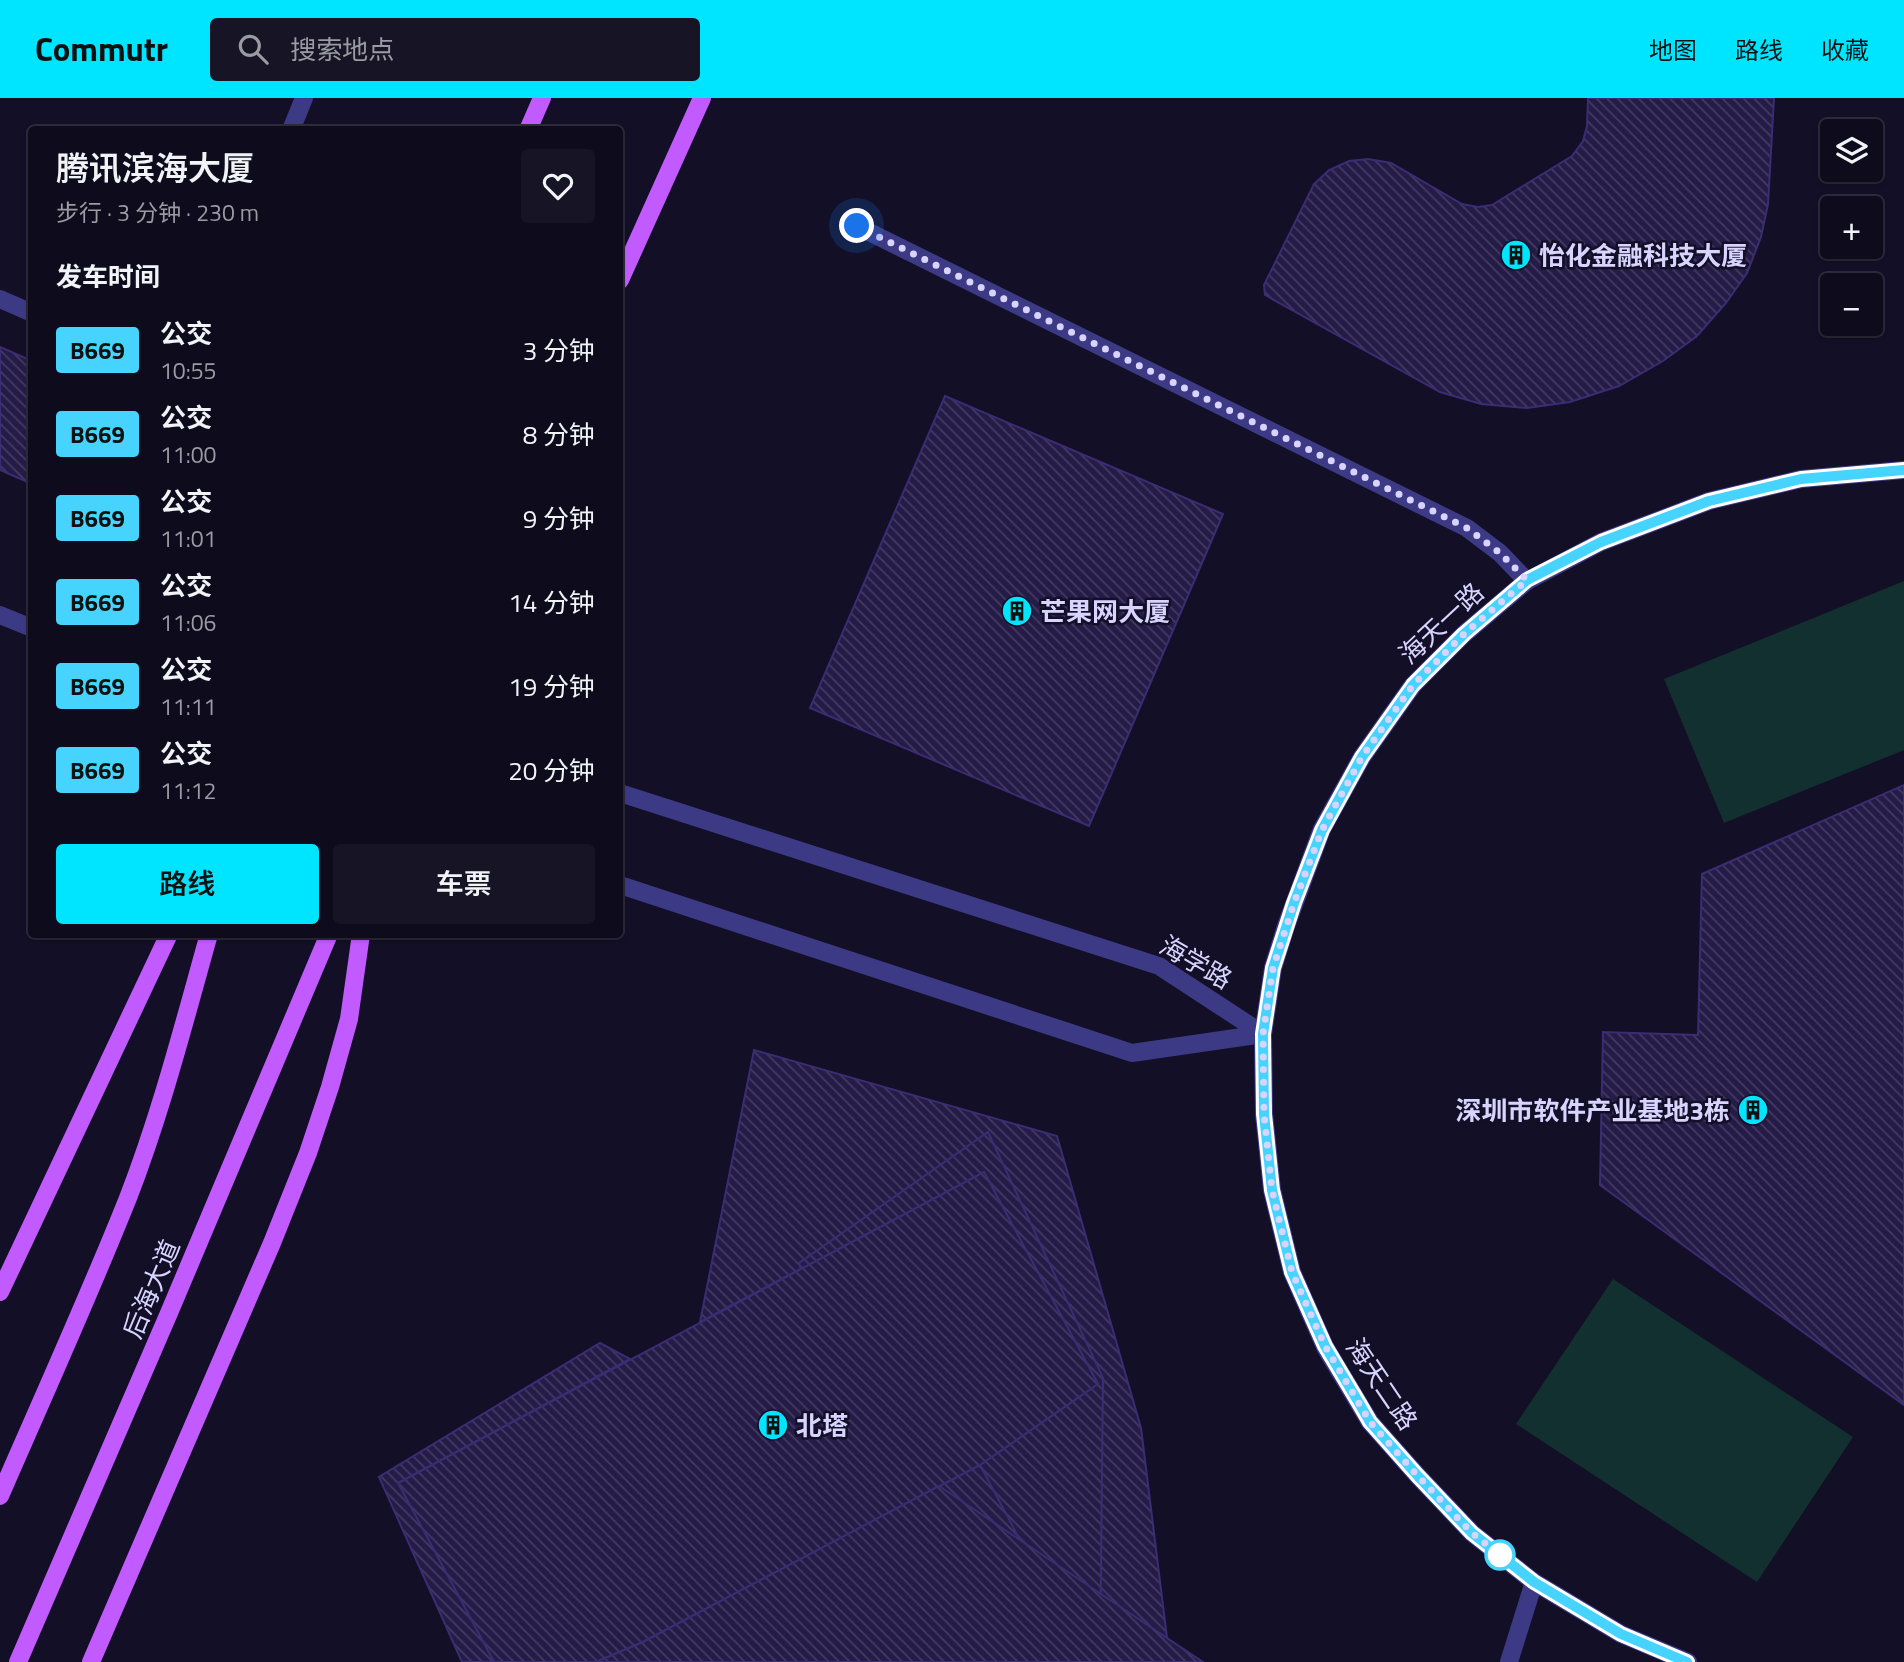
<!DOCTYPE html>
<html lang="zh">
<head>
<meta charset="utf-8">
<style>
	body { margin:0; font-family:"Titillium Web","Noto Sans SC",sans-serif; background:#171425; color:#f1f3f6; height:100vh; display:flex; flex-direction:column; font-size:26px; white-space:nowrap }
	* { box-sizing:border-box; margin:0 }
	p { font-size:23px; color:#9b9ba3 }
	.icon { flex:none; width:38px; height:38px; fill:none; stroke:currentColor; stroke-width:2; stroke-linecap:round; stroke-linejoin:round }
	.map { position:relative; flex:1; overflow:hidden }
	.panel { position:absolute; left:28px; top:28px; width:595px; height:812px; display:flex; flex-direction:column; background:#0e0b1c; border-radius:7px; box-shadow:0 2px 5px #0004,0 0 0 2px #2e2b3b }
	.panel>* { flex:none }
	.badge { padding:0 14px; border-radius:5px; font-size:24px; line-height:46px }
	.tools { position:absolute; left:1820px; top:21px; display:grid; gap:14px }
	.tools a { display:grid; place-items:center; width:63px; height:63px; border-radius:7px; background:#0e0b1c; box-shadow:0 2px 5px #0004,0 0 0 2px #2e2b3b; font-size:35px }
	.you { position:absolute; width:35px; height:35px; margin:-18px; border:5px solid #fff; border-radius:50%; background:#1a73e8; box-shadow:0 0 0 10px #1a73e833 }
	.map>.badge { position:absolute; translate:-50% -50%; box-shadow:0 0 0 4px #fff }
	h2 { padding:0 28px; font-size:26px; line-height:63px }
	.round { display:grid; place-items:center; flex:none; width:74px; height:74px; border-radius:7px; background:#171425 }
	.overview { display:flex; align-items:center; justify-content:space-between; height:119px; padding:0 28px }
	h1 { font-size:33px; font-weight:600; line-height:52px }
	.cta { display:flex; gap:14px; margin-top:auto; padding:14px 28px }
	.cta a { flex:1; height:80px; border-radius:7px; background:#00e5ff; color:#111; font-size:28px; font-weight:600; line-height:80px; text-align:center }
	.cta a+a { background:#171425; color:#f1f3f6 }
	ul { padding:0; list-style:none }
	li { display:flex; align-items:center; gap:21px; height:84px; padding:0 28px }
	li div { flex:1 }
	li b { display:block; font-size:26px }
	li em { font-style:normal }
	li .badge { min-width:77px; font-weight:700; text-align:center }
	header { display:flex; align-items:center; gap:42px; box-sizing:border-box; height:98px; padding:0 35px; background:#00e5ff; color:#111 }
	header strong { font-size:33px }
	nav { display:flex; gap:38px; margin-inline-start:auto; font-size:24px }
	.search { width:490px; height:63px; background:#171425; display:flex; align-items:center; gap:18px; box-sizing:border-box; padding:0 24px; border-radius:7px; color:#9b9ba3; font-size:26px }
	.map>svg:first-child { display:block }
	.pitch { fill:#12302f }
	.building { fill:url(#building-back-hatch); stroke:#3b2d73; stroke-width:2 }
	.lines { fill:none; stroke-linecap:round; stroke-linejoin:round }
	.minor { stroke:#3d3a85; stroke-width:18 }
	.major { stroke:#c25bff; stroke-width:18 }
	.line-casing { stroke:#fff; stroke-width:16 }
	.line { stroke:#46d4ff; stroke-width:10 }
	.walk { stroke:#d9d4ff; stroke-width:7; stroke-dasharray:0 12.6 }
	.stop-dot { fill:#fff; stroke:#46d4ff; stroke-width:3.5 }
	.labels { text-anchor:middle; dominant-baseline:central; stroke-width:5; stroke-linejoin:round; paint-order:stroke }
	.poi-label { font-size:26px; font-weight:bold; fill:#d9d4ff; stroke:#130f26; text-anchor:start }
	.street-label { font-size:26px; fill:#d9d4ff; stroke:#130f26 }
</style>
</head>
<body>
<header>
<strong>Commutr</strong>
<div class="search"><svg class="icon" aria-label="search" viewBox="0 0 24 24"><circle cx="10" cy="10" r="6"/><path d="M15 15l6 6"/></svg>搜索地点</div>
<nav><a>地图</a><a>路线</a><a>收藏</a></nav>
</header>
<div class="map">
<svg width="1904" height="1564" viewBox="0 0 1904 1564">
	<defs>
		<pattern id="building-back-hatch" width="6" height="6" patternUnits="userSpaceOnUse" patternTransform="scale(1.75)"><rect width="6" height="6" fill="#241b47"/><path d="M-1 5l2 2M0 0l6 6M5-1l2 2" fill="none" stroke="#433b63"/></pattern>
	</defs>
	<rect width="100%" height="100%" fill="#130f26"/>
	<g class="pitch">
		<polygon points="1904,483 1904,652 1724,725 1664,581"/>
		<polygon points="1613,1181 1853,1339 1757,1484 1516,1326"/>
	</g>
	<g class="building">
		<polygon points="1588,0 1774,0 1768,106 1761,139 1747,175 1726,205 1697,238 1663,263 1619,288 1570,304 1527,310 1481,306 1440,294 1265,197 1264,187 1314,86 1329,72 1349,63 1368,61 1391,65 1462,106 1478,109 1492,107 1572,58 1583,43 1587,28"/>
		<polygon points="0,249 32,263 32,386 0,372"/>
		<polygon points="945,298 1223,416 1089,728 810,610"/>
		<polygon points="1904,687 1904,1307 1600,1087 1603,934 1698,937 1702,776"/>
		<polygon points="754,952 1057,1038 1141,1330 1170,1564 639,1564 643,1544 980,1367 1098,1286 984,1074 700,1224"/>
		<polygon points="988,1034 1103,1280 1100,1564 646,1564 650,1540 980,1367 1098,1286 984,1074 801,1171 799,1165"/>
		<polygon points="984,1074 1098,1286 980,1367 643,1544 596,1564 494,1564 398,1385"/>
		<polygon points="600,1245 630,1261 398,1385 494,1564 462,1564 379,1379"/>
		<polygon points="980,1367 1085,1564 654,1564 643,1544"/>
		<polygon points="939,1388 1203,1564 596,1564 643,1544"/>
	</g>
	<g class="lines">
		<g class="minor">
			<polyline points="291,32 304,0"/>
			<polyline points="857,128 1467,430 1500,455 1527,483"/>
			<polyline points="0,201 32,215"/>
			<polyline points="0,517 32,530"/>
			<polyline points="620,695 1159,868 1263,936"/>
			<polyline points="620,787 1132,955 1263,936"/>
			<polyline points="1509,1564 1534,1484"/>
			<polyline points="1688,1564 1621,1536 1534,1484 1472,1435 1417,1377 1370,1324 1325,1249 1292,1174 1272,1092 1264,1016 1263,936 1273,870 1286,828 1322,731 1362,659 1413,587 1464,536 1527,483 1601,444 1709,403 1801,381 1904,372"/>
		</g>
		<g class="major">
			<polyline points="528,32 542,0"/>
			<polyline points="620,182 702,0"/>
			<polyline points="0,1194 169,836"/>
			<path d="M0 1398C43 1299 88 1200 128 1100 161 1015 184 925 209 836"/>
			<polyline points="18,1564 169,1215 329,836"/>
			<polyline points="91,1564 272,1145 308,1055 330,989 349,921 361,836"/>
		</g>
	</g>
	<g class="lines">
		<g class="line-casing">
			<polyline id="line" points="1687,1564 1621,1536 1534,1484 1472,1435 1417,1377 1370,1324 1359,1305 1325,1248 1292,1174 1272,1092 1264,1016 1263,936 1273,870 1294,805 1322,732 1362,659 1413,587 1464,536 1527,482 1601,444 1709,403 1801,381 1904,372"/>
		</g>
		<use href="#line" class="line"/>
		<polyline class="walk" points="857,128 1467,430 1500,455 1527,482 1464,536 1413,587 1362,659 1322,732 1294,805 1273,870 1263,936 1264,1016 1272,1092 1292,1174 1325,1248 1370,1324 1417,1377 1472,1435 1500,1457"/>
	</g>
	<defs>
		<g id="building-disc" transform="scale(1.575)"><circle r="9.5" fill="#00e5ff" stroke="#130f26"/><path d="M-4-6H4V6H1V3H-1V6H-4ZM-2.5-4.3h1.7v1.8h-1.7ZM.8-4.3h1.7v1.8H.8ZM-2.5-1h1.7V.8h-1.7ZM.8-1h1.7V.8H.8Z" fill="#111"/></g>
	</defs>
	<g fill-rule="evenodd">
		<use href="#building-disc" x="1516" y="157"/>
		<use href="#building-disc" x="1017" y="513"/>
		<use href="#building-disc" x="1753" y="1012"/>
		<use href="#building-disc" x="773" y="1327"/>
	</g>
	<circle class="stop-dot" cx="1500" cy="1457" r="14"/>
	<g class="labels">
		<g class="poi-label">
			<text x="1539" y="157">怡化金融科技大厦</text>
			<text x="1040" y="513">芒果网大厦</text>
			<text x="1730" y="1012" text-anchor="end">深圳市软件产业基地3栋</text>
			<text x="796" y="1327">北塔</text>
		</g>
		<g class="street-label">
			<text transform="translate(1441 525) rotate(-43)">海天一路</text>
			<text transform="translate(1196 864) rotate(30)">海学路</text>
			<text transform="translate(151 1191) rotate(-67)">后海大道</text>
			<text transform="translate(1382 1286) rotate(56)">海天二路</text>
		</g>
	</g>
</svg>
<div class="tools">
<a><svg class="icon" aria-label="layers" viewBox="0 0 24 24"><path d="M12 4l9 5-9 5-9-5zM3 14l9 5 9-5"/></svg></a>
<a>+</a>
<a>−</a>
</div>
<div class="you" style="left:857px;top:128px"></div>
<section class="panel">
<div class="overview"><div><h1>腾讯滨海大厦</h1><p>步行 · 3 分钟 · 230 m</p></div><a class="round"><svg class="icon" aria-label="heart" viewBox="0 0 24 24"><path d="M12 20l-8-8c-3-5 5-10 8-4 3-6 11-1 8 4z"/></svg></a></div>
<h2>发车时间</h2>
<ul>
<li><span class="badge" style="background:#46d4ff;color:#111">B669</span><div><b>公交</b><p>10:55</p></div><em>3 分钟</em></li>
<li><span class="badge" style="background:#46d4ff;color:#111">B669</span><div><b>公交</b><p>11:00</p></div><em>8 分钟</em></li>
<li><span class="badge" style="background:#46d4ff;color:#111">B669</span><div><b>公交</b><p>11:01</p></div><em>9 分钟</em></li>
<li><span class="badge" style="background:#46d4ff;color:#111">B669</span><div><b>公交</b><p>11:06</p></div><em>14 分钟</em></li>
<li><span class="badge" style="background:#46d4ff;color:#111">B669</span><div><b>公交</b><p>11:11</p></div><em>19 分钟</em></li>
<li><span class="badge" style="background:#46d4ff;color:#111">B669</span><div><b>公交</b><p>11:12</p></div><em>20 分钟</em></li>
</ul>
<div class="cta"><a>路线</a><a>车票</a></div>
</section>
</div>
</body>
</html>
